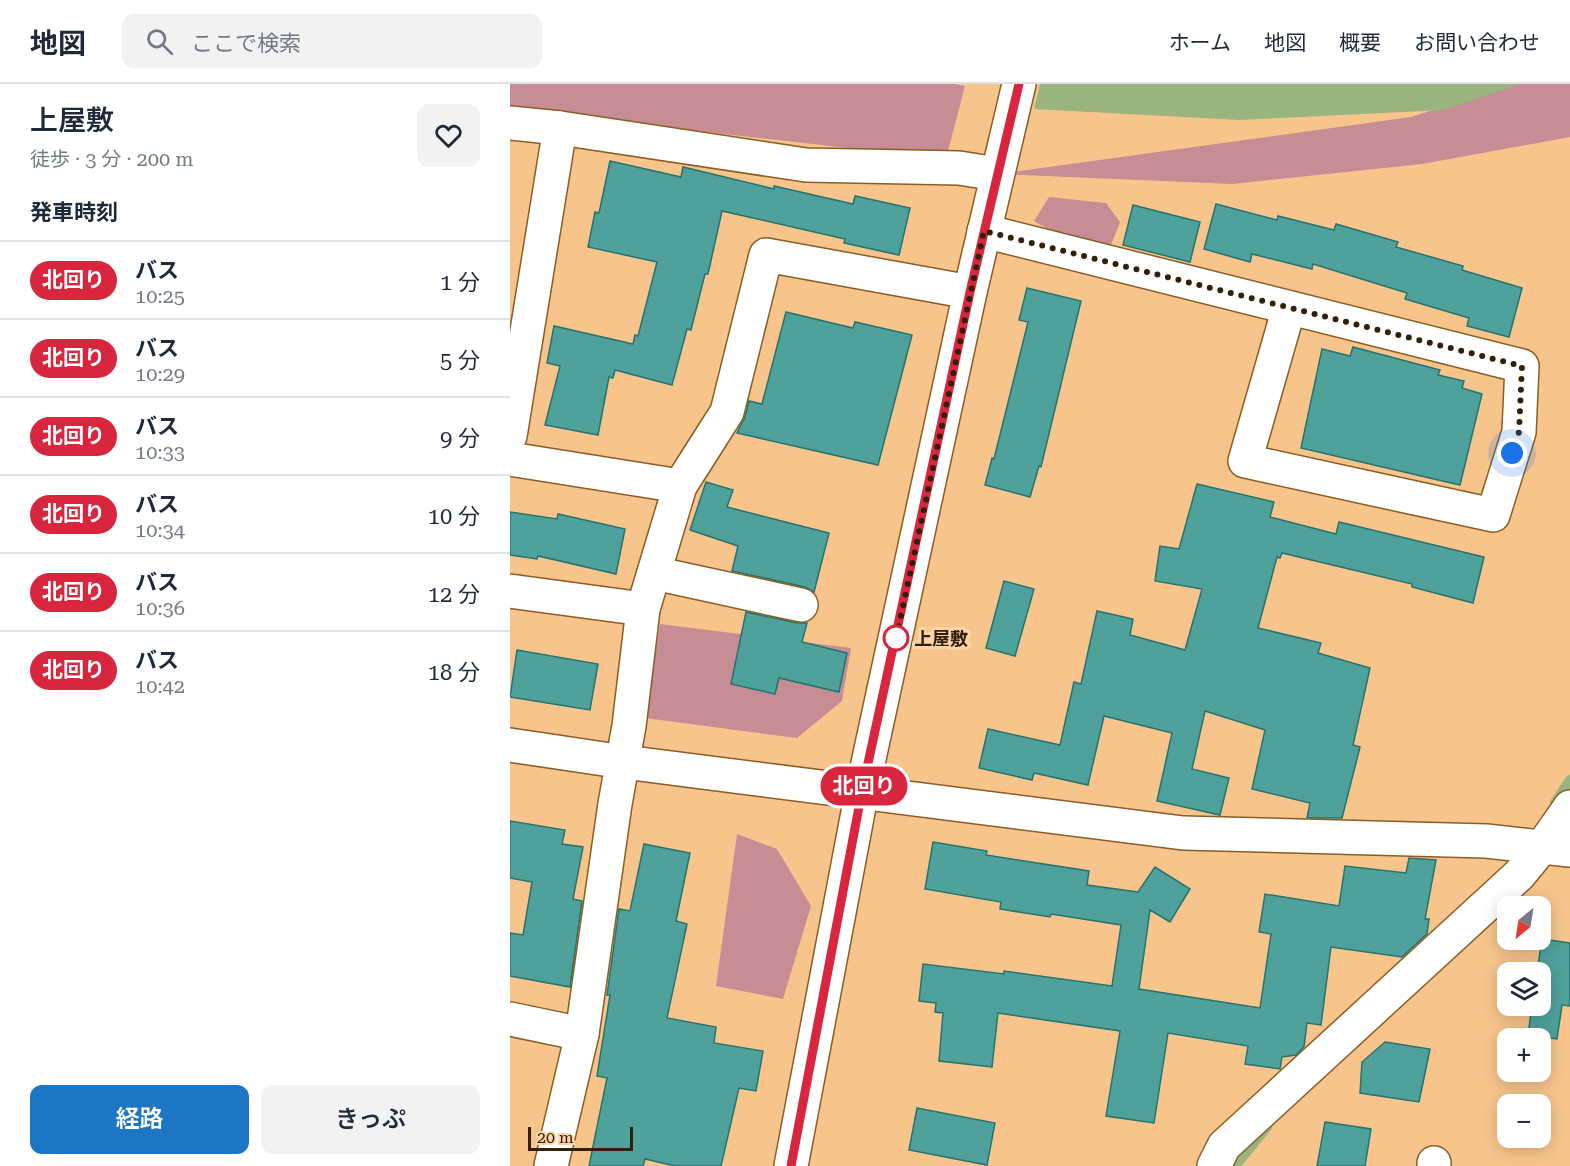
<!DOCTYPE html>
<html lang="ja">
<head>
<meta charset="utf-8">
<style>
	body { margin:0; font-family:"Roboto Serif","Noto Sans JP",serif; background:#f2f2f3; color:#1f2937; height:100vh; display:flex; flex-direction:column; font-size:22px; white-space:nowrap }
	* { box-sizing:border-box; margin:0 }
	p { font-size:20px; color:#747a83 }
	.icon { flex:none; width:33px; height:33px; fill:none; stroke:currentColor; stroke-width:2; stroke-linecap:round; stroke-linejoin:round }
	.map { position:relative; flex:1; overflow:hidden }
	.panel { display:flex; flex-direction:column; background:#fff; width:510px }
	.panel>* { flex:none }
	.badge { padding:0 12px; border-radius:20px; font-size:21px; line-height:39px }
	.needle { width:39px; rotate:210deg }
	.tools { position:absolute; left:987px; top:812px; display:grid; gap:12px }
	.tools a { display:grid; place-items:center; width:54px; height:54px; border-radius:12px; background:#fff; box-shadow:0 3px 15px #0003; font-size:30px }
	.scale { position:absolute; left:18px; bottom:15px; width:105px; box-sizing:border-box; padding-left:6px; border:3px solid #322008; border-top:0; font-size:16px; line-height:21px; white-space:nowrap; color:#322008; -webkit-text-stroke:4px #fdd4a7; paint-order:stroke }
	.you { position:absolute; width:30px; height:30px; margin:-15px; border:4px solid #fff; border-radius:50%; background:#1a73e8; box-shadow:0 0 0 9px #1a73e833 }
	.map>.badge { position:absolute; translate:-50% -50%; box-shadow:0 0 0 3px #fff }
	h2 { padding:0 30px; font-size:22px; line-height:54px }
	.round { display:grid; place-items:center; flex:none; width:63px; height:63px; border-radius:12px; background:#f2f2f3 }
	.head { display:flex; align-items:center; justify-content:space-between; height:102px; padding:0 30px }
	h1 { font-size:28px; font-weight:600; line-height:45px }
	.button { display:flex; gap:12px; margin-top:auto; padding:12px 30px }
	.button a { flex:1; height:69px; border-radius:12px; background:#1c76c3; color:#fff; font-size:24px; font-weight:600; line-height:69px; text-align:center }
	.button a+a { background:#f2f2f3; color:#1f2937 }
	ul { padding:0; list-style:none }
	li { display:flex; align-items:center; gap:18px; height:78px; padding:0 30px; border-top:2px solid #e0e1e3 }
	li div { flex:1 }
	li b { display:block; font-size:22px }
	li em { font-style:normal }
	li .badge { min-width:66px; font-weight:700; text-align:center }
	header { display:flex; align-items:center; gap:36px; box-sizing:border-box; height:84px; padding:0 30px; background:#fff; border-bottom:2px solid #e0e1e3 }
	header strong { font-size:28px }
	nav { display:flex; gap:33px; margin-inline-start:auto; font-size:21px }
	.search { width:420px; height:54px; background:#f2f2f3; display:flex; align-items:center; gap:15px; box-sizing:border-box; padding:0 21px; border-radius:12px; color:#747a83; font-size:22px }
	main { display:flex; flex:1; min-height:0 }
	.map>svg:first-child { display:block }
	.green { fill:#c68d95 }
	.water { fill:#99b47e }
	.lines { fill:none; stroke-linecap:round; stroke-linejoin:round }
	.stream { stroke:#99b47e; stroke-width:10 }
	.building { fill:#4fa19c; stroke:#26736f; stroke-width:1.5 }
	.minor-casing { stroke:#895d23; stroke-width:36 }
	.major-casing { stroke:#895d23; stroke-width:36 }
	.minor { stroke:#fff; stroke-width:33 }
	.major { stroke:#fff; stroke-width:33 }
	.line-casing { stroke:#fff; stroke-width:14 }
	.line { stroke:#d7263d; stroke-width:9 }
	.walk { stroke:#322008; stroke-width:6; stroke-dasharray:0 10.8 }
	.stop-dot { fill:#fff; stroke:#d7263d; stroke-width:3 }
	.labels { text-anchor:middle; dominant-baseline:central; stroke-width:6; stroke-linejoin:round; paint-order:stroke }
	.stop-label { font-size:18px; font-weight:bold; fill:#322008; stroke:#fdd4a7; text-anchor:start }
</style>
</head>
<body>
<header>
<strong>地図</strong>
<div class="search"><svg class="icon" aria-label="search" viewBox="0 0 24 24"><circle cx="10" cy="10" r="6"/><path d="M15 15l6 6"/></svg>ここで検索</div>
<nav><a>ホーム</a><a>地図</a><a>概要</a><a>お問い合わせ</a></nav>
</header>
<main>
<section class="panel">
<div class="head"><div><h1>上屋敷</h1><p>徒歩 · 3 分 · 200 m</p></div><a class="round"><svg class="icon" aria-label="heart" viewBox="0 0 24 24"><path d="M12 20l-8-8c-3-5 5-10 8-4 3-6 11-1 8 4z"/></svg></a></div>
<h2>発車時刻</h2>
<ul>
<li><span class="badge" style="background:#d7263d;color:#fff">北回り</span><div><b>バス</b><p>10:25</p></div><em>1 分</em></li>
<li><span class="badge" style="background:#d7263d;color:#fff">北回り</span><div><b>バス</b><p>10:29</p></div><em>5 分</em></li>
<li><span class="badge" style="background:#d7263d;color:#fff">北回り</span><div><b>バス</b><p>10:33</p></div><em>9 分</em></li>
<li><span class="badge" style="background:#d7263d;color:#fff">北回り</span><div><b>バス</b><p>10:34</p></div><em>10 分</em></li>
<li><span class="badge" style="background:#d7263d;color:#fff">北回り</span><div><b>バス</b><p>10:36</p></div><em>12 分</em></li>
<li><span class="badge" style="background:#d7263d;color:#fff">北回り</span><div><b>バス</b><p>10:42</p></div><em>18 分</em></li>
</ul>
<div class="button"><a>経路</a><a>きっぷ</a></div>
</section>
<div class="map">
<svg width="1060" height="1082" viewBox="0 0 1060 1082">
	<rect width="100%" height="100%" fill="#f7c58c"/>
	<g class="green">
		<polygon points="0,0 444,0 455,2 436,75 0,26"/>
		<polygon points="1004,0 1060,0 1060,53 912,80 722,100 487,90 901,33"/>
		<polygon points="539,113 596,119 610,138 601,161 551,153 524,137"/>
		<polygon points="150,540 341,564 332,617 287,654 135,634"/>
		<polygon points="227,750 267,765 301,822 273,915 206,902"/>
	</g>
	<polygon class="water" points="530,0 1010,0 934,26 729,36 524,25"/>
	<g class="lines">
		<g class="stream">
			<polyline points="1045,719 1060,696"/>
			<polyline points="725,1082 757,1043"/>
		</g>
	</g>
	<g class="building">
		<polygon points="100,77 171,93 173,83 264,105 264,102 343,120 345,112 400,124 389,171 334,159 335,155 212,127 198,190 195,190 181,246 177,245 162,301 105,286 103,294 99,293 88,351 35,341 50,282 37,279 44,242 123,260 125,251 128,252 147,178 78,163 85,128 89,129"/>
		<polygon points="706,120 767,136 768,132 824,146 826,140 888,158 886,163 953,182 952,186 1012,204 999,253 957,242 959,234 895,215 897,209 803,180 802,185 742,170 740,178 694,165"/>
		<polygon points="623,121 690,138 680,178 613,161"/>
		<polygon points="517,204 571,217 531,383 529,382 520,413 475,401 482,374 484,375 518,238 509,236"/>
		<polygon points="276,228 343,244 345,238 402,251 368,381 227,349 235,333 239,317 252,320"/>
		<polygon points="843,263 930,286 928,291 954,297 952,304 972,310 950,401 791,364 812,265 840,272"/>
		<polygon points="196,398 223,406 217,423 319,449 304,508 295,503 222,487 228,462 180,446"/>
		<polygon points="687,400 764,418 760,433 826,450 829,438 974,473 963,519 902,503 902,500 772,469 770,474 767,473 748,544 811,559 808,569 860,584 843,661 850,663 832,734 797,734 800,719 742,705 755,646 695,627 682,685 719,694 710,731 647,717 662,649 594,632 578,701 524,689 522,696 469,684 478,645 550,661 564,598 571,600 587,527 623,535 620,551 675,566 692,505 645,497 650,462 669,465"/>
		<polygon points="0,428 47,435 48,430 115,445 106,490 28,472 27,475 0,471"/>
		<polygon points="494,497 524,505 505,572 476,564"/>
		<polygon points="236,528 287,539 297,539 292,558 337,569 329,608 269,594 265,610 221,600"/>
		<polygon points="7,566 88,580 80,626 0,613"/>
		<polygon points="0,737 55,746 52,760 73,763 63,815 72,817 60,903 0,892 0,849 13,851 22,798 0,794"/>
		<polygon points="423,758 477,767 476,771 579,787 577,801 628,808 645,783 680,805 660,838 640,826 629,905 750,924 761,850 749,848 755,810 829,822 835,782 896,789 899,774 926,776 915,835 919,835 917,850 892,873 821,863 811,941 797,939 794,963 786,971 772,973 770,985 735,980 738,962 658,949 644,1039 596,1032 610,947 488,929 482,983 429,977 433,929 425,928 426,919 409,917 413,880 494,890 494,887 602,902 611,841 541,830 540,833 490,825 491,818 415,805"/>
		<polygon points="134,760 180,769 166,837 177,840 157,934 206,943 204,959 253,967 246,1007 229,1004 211,1082 165,1082 135,1075 133,1082 79,1082 97,994 87,992 100,911 97,911 109,825 120,827"/>
		<polygon points="1032,855 1060,859 1060,922 1052,921 1047,955 1018,951 1022,921 1030,921 1030,888 1027,888"/>
		<polygon points="875,958 920,965 909,1018 850,1009 852,978"/>
		<polygon points="407,1024 485,1039 477,1081 399,1066"/>
		<polygon points="815,1038 861,1045 855,1082 807,1082"/>
	</g>
	<g class="lines">
		<g class="minor-casing">
			<g id="minor">
				<polyline points="0,39 50,44 296,81 449,84 487,90"/>
				<polyline points="474,147 1012,282 1009,348 983,431 735,377 779,224"/>
				<polyline points="0,352 50,44"/>
				<polyline points="0,375 170,402 217,328 256,171 460,208"/>
				<polyline points="144,489 291,521"/>
				<polyline points="0,507 133,525"/>
				<polyline points="0,661 114,678 673,749 976,757 1060,766"/>
				<polyline points="0,935 72,950"/>
				<polyline points="41,1082 72,950 105,720 119,642 133,525 170,402"/>
				<polyline points="704,1082 714,1062 1009,791 1032,763 1060,723"/>
				<polyline points="924,1082 924,1079"/>
			</g>
		</g>
		<g class="major-casing">
			<polyline id="major" points="281,1082 352,707 460,208 509,0"/>
		</g>
		<use href="#minor" class="minor"/>
		<use href="#major" class="major"/>
	</g>
	<g class="lines">
		<g class="line-casing">
			<polyline id="line" points="281,1082 352,707 460,208 509,0"/>
		</g>
		<use href="#line" class="line"/>
		<polyline class="walk" points="386,554 384,564 474,147 1012,282 1009,348 1002,369"/>
	</g>
	<circle class="stop-dot" cx="386" cy="554" r="12"/>
	<g class="labels">
		<g class="stop-label">
			<text x="404" y="554">上屋敷</text>
		</g>
	</g>
</svg>
<div class="tools">
<a><svg class="needle" viewBox="-14 -14 28 28"><path d="M0-13l5 13h-10z" fill="#e53935"/><path d="M0 13l5-13h-10z" fill="#747a83"/></svg></a>
<a><svg class="icon" aria-label="layers" viewBox="0 0 24 24"><path d="M12 4l9 5-9 5-9-5zM3 14l9 5 9-5"/></svg></a>
<a>+</a>
<a>−</a>
</div>
<div class="scale">20 m</div>
<div class="you" style="left:1002px;top:369px"></div>
<b class="badge" style="left:354px;top:702px;background:#d7263d;color:#fff">北回り</b>
</div>
</main>
</body>
</html>
